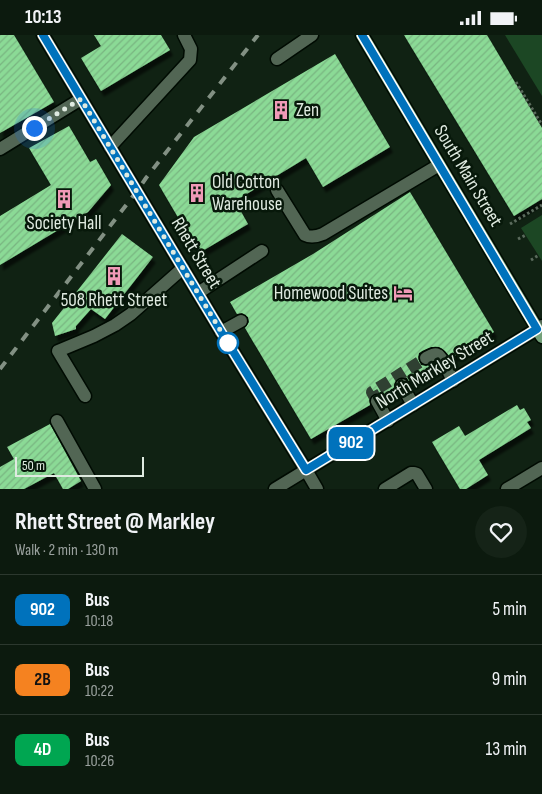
<!DOCTYPE html>
<html lang="en">
<head>
<meta charset="utf-8">
<style>
	body { margin:0; font-family:"Sofia Sans Condensed",sans-serif; background:#152317; color:#f1f3f6; height:100vh; display:flex; flex-direction:column; font-size:19px; white-space:nowrap }
	* { box-sizing:border-box; margin:0 }
	p { font-size:16px; color:#9aa19e }
	.icon { flex:none; width:28px; height:28px; fill:none; stroke:currentColor; stroke-width:2; stroke-linecap:round; stroke-linejoin:round }
	.map { position:relative; height:454px; overflow:hidden }
	.details { display:flex; flex-direction:column; background:#0c1a0e; flex:1 }
	.details>* { flex:none }
	.badge { padding:0 10px; border-radius:8px; font-size:18px; line-height:32px }
	.scale { position:absolute; left:15px; bottom:12px; width:129px; box-sizing:border-box; padding-left:5px; border:2px solid #dfeae0; border-top:0; font-size:14px; line-height:18px; white-space:nowrap; color:#dfeae0; -webkit-text-stroke:4px #07180a; paint-order:stroke }
	.you { position:absolute; width:25px; height:25px; margin:-12px; border:4px solid #fff; border-radius:50%; background:#1a73e8; box-shadow:0 0 0 8px #1a73e833 }
	.map>.badge { position:absolute; translate:-50% -50%; box-shadow:0 0 0 2px #fff }
	.round { display:grid; place-items:center; flex:none; width:52px; height:52px; border-radius:26px; background:#152317 }
	.overview { display:flex; align-items:center; justify-content:space-between; height:85px; padding:0 15px }
	h1 { font-size:24px; font-weight:700; line-height:38px }
	ul { padding:0; list-style:none }
	li { display:flex; align-items:center; gap:15px; height:70px; padding:0 15px; border-top:1px solid #2c382e }
	li div { flex:1 }
	li b { display:block; font-size:19px }
	li em { font-style:normal }
	li .badge { min-width:55px; font-weight:700; text-align:center }
	.status { display:flex; justify-content:space-between; align-items:center; height:35px; padding:0 25px; background:#0c1a0e; direction:ltr }
	.status svg { height:14px; fill:currentColor }
	.map>svg:first-child { display:block }
	.pitch { fill:#1c4724 }
	.building { fill:url(#building-hatch); filter:url(#shadow) }
	.lines { fill:none; stroke-linecap:round; stroke-linejoin:round }
	.minor-tunnel { stroke:#2f4032; stroke-width:12; stroke-dasharray:12 6; stroke-linecap:butt }
	.minor-casing { stroke:#000b02; stroke-width:15 }
	.major-casing { stroke:#000b02; stroke-width:15 }
	.path { stroke:#5b6b5d; stroke-width:3; stroke-dasharray:2.5 2.5; stroke-linecap:butt }
	.minor { stroke:#526654; stroke-width:12 }
	.major { stroke:#73a079; stroke-width:12 }
	.rail { stroke:#829083; stroke-width:4; stroke-dasharray:9 9; stroke-linecap:butt }
	.line-casing { stroke:#fff; stroke-width:11 }
	.line { stroke:#0072bc; stroke-width:8 }
	.walk { stroke:#dfeae0; stroke-width:5; stroke-dasharray:0 9 }
	.stop-dot { fill:#fff; stroke:#0072bc; stroke-width:2.5 }
	.labels { text-anchor:middle; dominant-baseline:central; stroke-width:5; stroke-linejoin:round; paint-order:stroke }
	.poi-label { font-size:19px; fill:#dfeae0; stroke:#07180a; text-anchor:start }
	.street-label { font-size:19px; fill:#dfeae0; stroke:#07180a }
</style>
</head>
<body>
<div class="status"><b>10:13</b><svg viewBox="0 0 49 12"><path d="M0 12V9h3v3zM5 12V6h3v6zM10 12V3h3v9zM15 12V0h3v12zM26 1h20v11H26zM47 4h2v5h-2z"/></svg></div>
<div class="map">
<svg width="542" height="454" viewBox="0 0 542 454">
	<defs>
		<pattern id="building-hatch" width="6" height="6" patternUnits="userSpaceOnUse" patternTransform="scale(1.25)"><rect width="6" height="6" fill="#8bda96"/><path d="M-1 1l2-2M0 6l6-6M5 7l2-2" fill="none" stroke="#79b581"/></pattern>
		<filter id="shadow"><feDropShadow dx="3" dy="5.5" stdDeviation="1" flood-color="#0009"/></filter>
	</defs>
	<rect width="100%" height="100%" fill="#102213"/>
	<g class="pitch">
		<polygon points="505,0 542,0 542,61"/>
		<polygon points="542,180 542,226 521,193"/>
	</g>
	<g class="building">
		<polygon points="0,0 14,0 54,67 0,98"/>
		<polygon points="94,0 161,0 170,15 101,56 81,23 101,11"/>
		<polygon points="404,0 487,0 542,93 542,164 514,181"/>
		<polygon points="335,19 390,112 323,152 306,123 235,166 248,189 199,218 159,150 194,102"/>
		<polygon points="69,91 90,127 96,124 111,150 88,177 0,230 0,181 51,150 29,113"/>
		<polygon points="410,157 494,297 451,323 445,316 439,312 431,312 422,316 419,318 418,322 419,326 421,330 426,331 434,328 436,330 409,346 407,343 403,342 398,343 394,349 395,354 384,361 378,358 373,359 369,365 370,370 311,404 245,293 249,287 248,282 242,278 237,279 230,267 313,219"/>
		<polygon points="122,199 153,222 105,284 91,274 76,291 76,294 55,301 52,288"/>
		<polygon points="517,370 520,375 524,373 531,385 527,387 531,393 479,425 488,440 466,454 460,454 432,407 459,391 465,401"/>
		<polygon points="50,389 81,446 68,454 63,454 54,438 24,454 0,454 0,432 14,424 7,412"/>
	</g>
	<g class="lines">
		<polyline class="minor-tunnel" points="377,366 372,357 426,323"/>
		<g class="minor-casing">
			<g id="minor">
				<polyline points="43,0 223,300 306,435 317,454"/>
				<polyline points="277,24 312,0"/>
				<polyline points="110,112 190,25 191,14 184,0"/>
				<polyline points="0,114 81,64"/>
				<path d="M277 155 305 200C311 203 316 202 323 199L439 130"/>
				<polyline points="198,258 262,216"/>
				<polyline points="221,297 241,286"/>
				<path d="M426 323C430 321 434 318 438 320 443 323 450 340 453 346"/>
				<polyline points="402,350 413,370"/>
				<polyline points="85,361 58,316 94,301 115,290 131,279 183,233"/>
				<polyline points="377,366 388,386"/>
				<polyline points="57,386 95,454"/>
				<polyline points="275,454 542,291"/>
				<polyline points="385,454 411,438 414,438 417,439 426,454"/>
				<polyline points="507,454 542,433"/>
			</g>
		</g>
		<g class="major-casing">
			<polyline id="major" points="362,0 542,302"/>
		</g>
		<g class="path">
			<polyline points="516,47 542,90"/>
			<polyline points="510,189 542,170"/>
			<polyline points="518,204 526,200"/>
			<polyline points="531,225 539,220"/>
		</g>
		<use href="#minor" class="minor"/>
		<use href="#major" class="major"/>
		<polyline class="rail" points="0,334 137,156 146,143 258,0"/>
	</g>
	<g class="lines">
		<g class="line-casing">
			<polyline id="line" points="43,0 223,300 306,435 537,294 362,0"/>
		</g>
		<use href="#line" class="line"/>
		<polyline class="walk" points="34,93 81,64 228,308"/>
	</g>
	<defs>
		<g id="building-bare" transform="scale(1.5)"><path d="M-4-6H4V6H1V3H-1V6H-4ZM-2.5-4.3h1.7v1.8h-1.7ZM.8-4.3h1.7v1.8H.8ZM-2.5-1h1.7V.8h-1.7ZM.8-1h1.7V.8H.8Z" fill="#f09ab7" stroke="#07180a" stroke-width="2.5" paint-order="stroke"/></g>
		<g id="hotel-bare" transform="scale(1.5)"><path d="M-6-4.5h1.5V1H6V5H4.5V3h-9V5H-6ZM-4 0a1.8 1.8 0 1 1 3.6 0ZM.5 0V-2.5h3Q6-2.5 6 0Z" fill="#f09ab7" stroke="#07180a" stroke-width="2.5" paint-order="stroke"/></g>
	</defs>
	<g fill-rule="evenodd">
		<use href="#building-bare" x="281" y="75"/>
		<use href="#building-bare" x="197" y="158"/>
		<use href="#building-bare" x="64" y="164"/>
		<use href="#building-bare" x="114" y="241"/>
		<use href="#hotel-bare" x="403" y="258"/>
	</g>
	<circle class="stop-dot" cx="228" cy="308" r="10"/>
	<g class="labels">
		<g class="poi-label">
			<text x="296" y="75">Zen</text>
			<text x="212" y="147">Old Cotton<tspan x="212" dy="22">Warehouse</tspan></text>
			<text x="64" y="188" text-anchor="middle">Society Hall</text>
			<text x="388" y="258" text-anchor="end">Homewood Suites</text>
			<text x="114" y="265" text-anchor="middle">508 Rhett Street</text>
		</g>
		<g class="street-label">
			<text transform="translate(468 141) rotate(59)">South Main Street</text>
			<text transform="translate(196 218) rotate(59)">Rhett Street</text>
			<text transform="translate(435 335) rotate(-31)">North Markley Street</text>
		</g>
	</g>
</svg>
<div class="scale">50 m</div>
<div class="you" style="left:34px;top:93px"></div>
<b class="badge" style="left:351px;top:408px;background:#0072bc;color:#fff">902</b>
</div>
<section class="details">
<div class="overview"><div><h1>Rhett Street @ Markley</h1><p>Walk · 2 min · 130 m</p></div><a class="round"><svg class="icon" aria-label="heart" viewBox="0 0 24 24"><path d="M12 20l-8-8c-3-5 5-10 8-4 3-6 11-1 8 4z"/></svg></a></div>
<ul>
<li><span class="badge" style="background:#0072bc;color:#fff">902</span><div><b>Bus</b><p>10:18</p></div><em>5 min</em></li>
<li><span class="badge" style="background:#f58220;color:#111">2B</span><div><b>Bus</b><p>10:22</p></div><em>9 min</em></li>
<li><span class="badge" style="background:#00a651;color:#fff">4D</span><div><b>Bus</b><p>10:26</p></div><em>13 min</em></li>
</ul>
</section>
</body>
</html>
